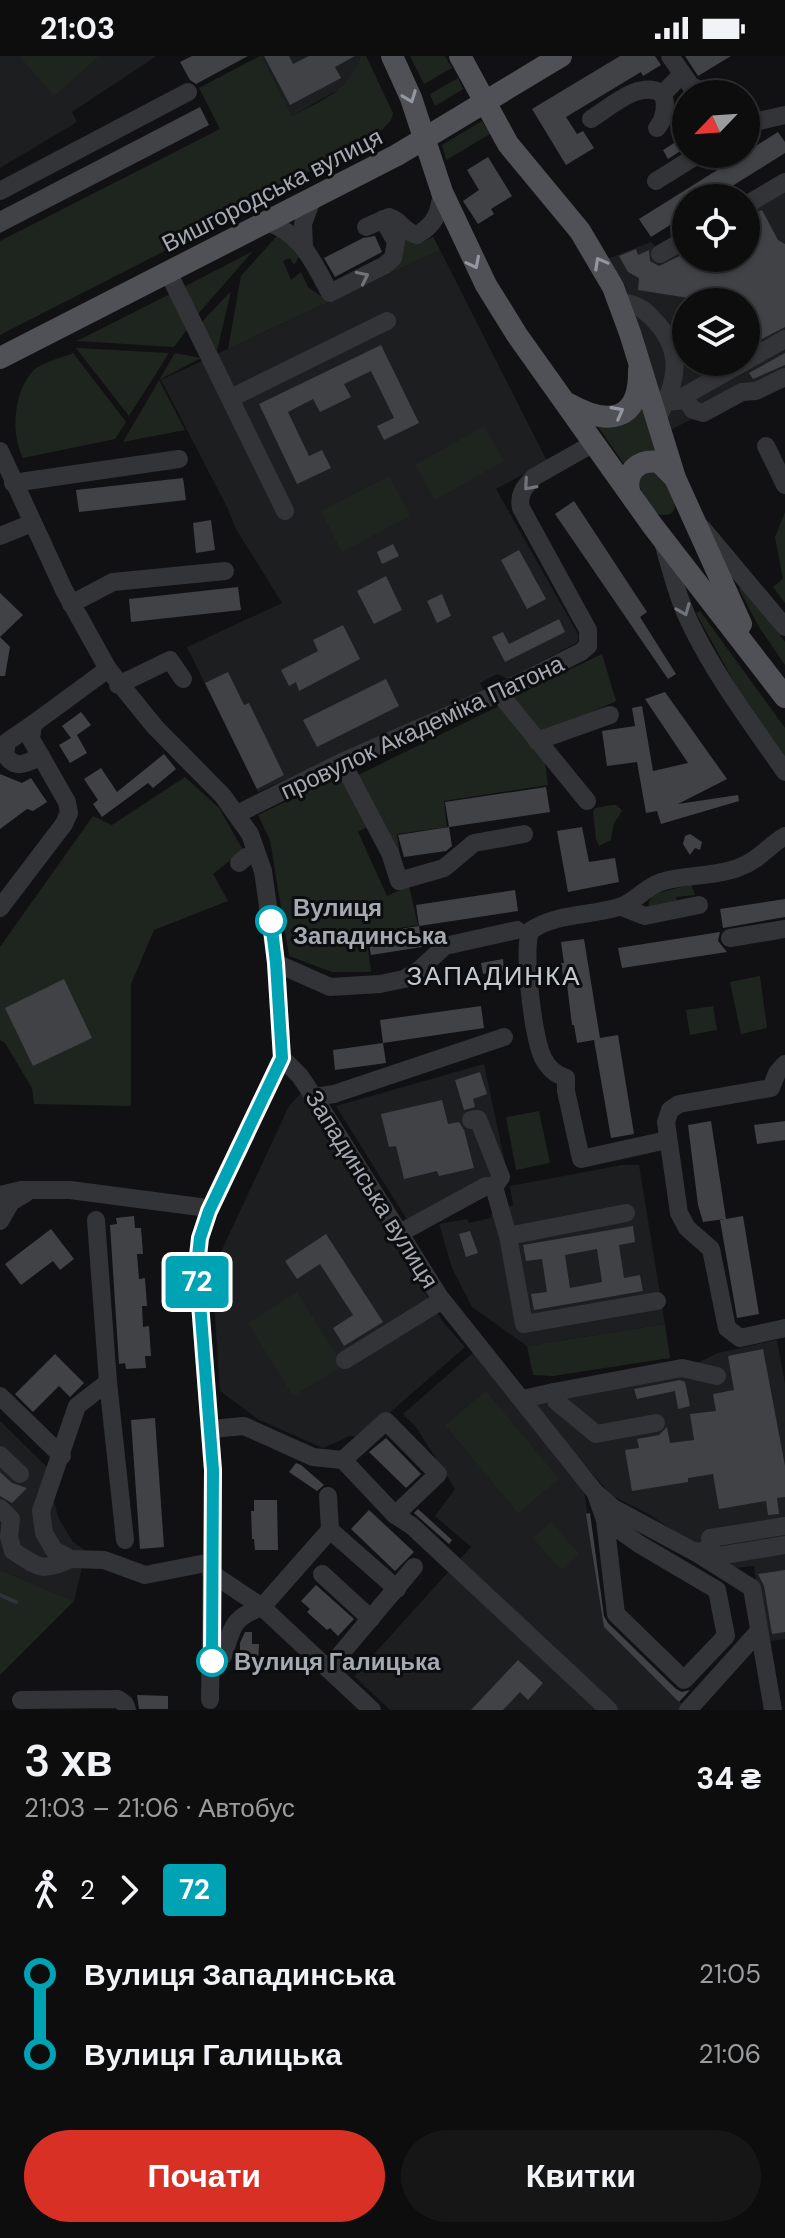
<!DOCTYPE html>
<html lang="uk">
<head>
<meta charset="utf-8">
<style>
	body { margin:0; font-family:"DM Sans",sans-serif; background:#161617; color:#f1f3f6; height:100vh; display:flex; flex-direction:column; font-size:30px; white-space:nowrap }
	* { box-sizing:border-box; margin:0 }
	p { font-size:26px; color:#9a9c9e }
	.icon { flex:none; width:44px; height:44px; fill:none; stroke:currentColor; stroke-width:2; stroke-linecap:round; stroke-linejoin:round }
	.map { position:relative; height:1654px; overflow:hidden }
	.drawer { display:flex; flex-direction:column; background:#0d0d0e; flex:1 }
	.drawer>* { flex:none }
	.badge { padding:0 16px; border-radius:6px; font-size:28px; line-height:52px }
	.needle { width:52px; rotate:245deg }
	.buttons { position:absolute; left:672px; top:24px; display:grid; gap:16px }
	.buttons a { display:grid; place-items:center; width:88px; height:88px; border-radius:50%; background:#0d0d0e; box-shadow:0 2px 6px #0004,0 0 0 2px #2d2d2e; font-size:40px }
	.map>.badge { position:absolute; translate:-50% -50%; box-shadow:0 0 0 4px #fff }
	.legs { display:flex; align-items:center; gap:12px; height:88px; padding:0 24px; font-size:26px }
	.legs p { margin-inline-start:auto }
	.summary { display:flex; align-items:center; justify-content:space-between; height:136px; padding:0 24px }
	h1 { font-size:44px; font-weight:600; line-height:60px }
	.action { display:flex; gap:16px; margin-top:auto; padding:16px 24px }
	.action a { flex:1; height:92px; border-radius:48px; background:#d93025; color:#fff; font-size:32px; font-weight:600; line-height:92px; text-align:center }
	.action a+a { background:#161617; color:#f1f3f6 }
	ul { padding:0 24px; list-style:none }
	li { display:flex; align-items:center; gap:28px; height:80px; font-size:30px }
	li i { display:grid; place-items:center; width:12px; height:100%; margin:0 10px; background:currentColor }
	li i::after { content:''; width:20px; height:20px; margin:-10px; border:6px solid; border-radius:50%; background:#0d0d0e }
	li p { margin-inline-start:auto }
	li:first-child i { background:linear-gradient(#0000 50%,currentColor 0) }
	li:last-child i { background:linear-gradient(currentColor 50%,#0000 0) }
	.status { display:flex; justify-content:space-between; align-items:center; height:56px; padding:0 40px; background:#0d0d0e; direction:ltr }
	.status svg { height:22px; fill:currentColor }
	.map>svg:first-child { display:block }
	.built { fill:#1d1e20; fill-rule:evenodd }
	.green { fill:#1e251e }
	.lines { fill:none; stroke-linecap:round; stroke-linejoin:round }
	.stream { stroke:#2c353a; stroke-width:4 }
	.building { fill:#404246; fill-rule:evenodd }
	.minor { stroke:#333437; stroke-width:18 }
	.major { stroke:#4f5156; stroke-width:22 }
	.oneway { stroke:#9397a0 }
	.oneway2 { stroke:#71747b }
	.line-1-casing { stroke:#fff; stroke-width:18 }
	.line-1 { stroke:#00a3b4; stroke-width:12 }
	.stop-1-dot { fill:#fff; stroke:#00a3b4; stroke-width:4 }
	.labels { text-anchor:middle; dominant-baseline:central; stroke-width:6; stroke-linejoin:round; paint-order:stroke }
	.street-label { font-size:24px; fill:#a4a9b2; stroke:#0c0d0e }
	.stop-label { font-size:24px; font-weight:bold; fill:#a4a9b2; stroke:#0c0d0e; text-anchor:start }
	.neighbourhood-label { font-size:26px; letter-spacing:2px; fill:#c4c8cf; stroke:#0c0d0e }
</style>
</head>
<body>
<div class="status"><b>21:03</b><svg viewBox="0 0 49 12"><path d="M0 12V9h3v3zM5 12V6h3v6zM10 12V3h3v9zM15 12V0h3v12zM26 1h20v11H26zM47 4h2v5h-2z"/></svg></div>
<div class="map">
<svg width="785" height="1654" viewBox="0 0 785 1654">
	<rect width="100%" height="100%" fill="#111113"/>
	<g class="built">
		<polygon points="0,0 155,0 155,1 72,56 77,66 0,112"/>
		<polygon points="262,0 361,0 352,21 343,31 292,60"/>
		<path d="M785 136V317L668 375 607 203 651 186 667 201 686 191V202H746V158ZM686 246H746V306H686Z"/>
		<polygon points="440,194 547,405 496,433 578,578 578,586 508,623 497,618 480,627 484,635 258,736 187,591 282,547 236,473 227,451 161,324"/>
		<polygon points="484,1008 507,1116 409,1167 336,1050"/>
		<polygon points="301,1037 443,1266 465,1291 362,1381 350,1380 323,1392 259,1364 220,1335 212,1215 289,1050"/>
		<polygon points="622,1109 639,1109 665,1268 527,1290 472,1251 452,1212 439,1168 467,1163 469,1167 491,1162 493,1149 505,1152 513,1149 510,1130"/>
		<polygon points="777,1284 785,1328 785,1583 764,1586 754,1510 733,1512 717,1506 652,1460 611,1439 530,1345 674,1318 718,1297"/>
		<polygon points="475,1295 583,1427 604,1571 685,1651 682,1654 390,1654 354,1620 471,1491 435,1460 455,1433 416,1371 403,1358"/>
		<polygon points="0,1365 47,1411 51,1436 59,1463 73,1486 86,1495 74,1545 0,1514"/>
	</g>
	<g class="green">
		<polygon points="19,0 99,0 54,40"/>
		<path d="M260 0H262L292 60C326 42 346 37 361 0H366L393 57 391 64 383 73 321 107 278 137 0 279V185L220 73 199 32Z"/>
		<polygon points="410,0 445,0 452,12 424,28"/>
		<polygon points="458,22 463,33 435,50 430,38"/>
		<polygon points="482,65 490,78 446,104 442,89"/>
		<polygon points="391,168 423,186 433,181 440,194 228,293 241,220 276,181 280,179 300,199 294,209 290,202 283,205 291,224 301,216 308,231 321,240 395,208"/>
		<polygon points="253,195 198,258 184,231"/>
		<polygon points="231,235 217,295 201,267"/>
		<polygon points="172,237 189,271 174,291 77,285"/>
		<polygon points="76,292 169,297 129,360"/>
		<path d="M73 297 126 366 115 383 23 402C11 378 13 338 32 316 40 307 61 302 73 297Z"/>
		<polygon points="175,297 201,302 159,324 185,374 123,386"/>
		<path d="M642 343 660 396C644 393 635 397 626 411L597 369Z"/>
		<polygon points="484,370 504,405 435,444 415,409"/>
		<path d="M658 410C665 423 693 466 656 458L639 430 642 414Z"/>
		<polygon points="389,420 410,460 342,496 321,455"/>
		<polygon points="785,456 785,547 773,531 783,523 775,481"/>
		<polygon points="743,530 785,586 785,609 759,571 739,533"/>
		<polygon points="700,555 785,672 785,703 740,637 696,557"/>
		<polygon points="602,598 616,645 547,677 539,676 511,642"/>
		<polygon points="501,649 544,698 548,729 444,745 447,771 397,778 400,801 354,721"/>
		<polygon points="345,717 371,769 358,776 387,840 409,830 418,869 366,877 371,916 332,916 289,900 270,784 258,759"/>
		<polygon points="185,721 219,752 243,794 213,818 228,845 154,874 131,928 131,1050 34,1048 32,1032 5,987 0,984 0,891 93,760 112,769"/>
		<polygon points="612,749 617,749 622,755 614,767 611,784 599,790 596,783 593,756 595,752"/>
		<polygon points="691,828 695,839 676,841 678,850 652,853 648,849 652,839"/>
		<polygon points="760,920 767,972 741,978 730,926"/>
		<polygon points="713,950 717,974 690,979 686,954"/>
		<polygon points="539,1055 550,1107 516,1114 506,1061"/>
		<polygon points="297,1236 343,1310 293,1340 248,1267"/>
		<polygon points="665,1268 670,1302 553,1320 533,1319 527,1290"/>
		<polygon points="486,1335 559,1423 518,1457 445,1369"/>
		<polygon points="551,1466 579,1498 561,1514 533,1482"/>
		<polygon points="0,1514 74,1545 0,1619"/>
	</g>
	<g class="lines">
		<polyline class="stream" points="0,1539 16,1546"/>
	</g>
	<g class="building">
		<polygon points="192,0 248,0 196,28 190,24 180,6"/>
		<polygon points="264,0 289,0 293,8 309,0 355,0 335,11 341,22 290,49"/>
		<polygon points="620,0 655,0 661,9 643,20 641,16 566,61 577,78 583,75 594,92 566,109 532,53"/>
		<polygon points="685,0 731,0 698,20"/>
		<polygon points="200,51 209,69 0,177 0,155"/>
		<polygon points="778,76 785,86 785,97 713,142 686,142 686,159 651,181 639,163"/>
		<polygon points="679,84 685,92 668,103 663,94"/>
		<polygon points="488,101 512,140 491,153 494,158 478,168 463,145 479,134 467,114"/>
		<polygon points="762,154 778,184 785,188 785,271 747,291 746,246 714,246 638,234 639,222 628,216 619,200 636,193 638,199 649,194 650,205 659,210 686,197 686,202 746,202 746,161"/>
		<polygon points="375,180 382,196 335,221 324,202 363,182"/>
		<polygon points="381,289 419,367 384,384 377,370 394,362 371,315 344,328 351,341 320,356 313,343 288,356 309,400 322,394 331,412 297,428 259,348"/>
		<polygon points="785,297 785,309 753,323 749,317"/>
		<polygon points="183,422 186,444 79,456 76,434"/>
		<polygon points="574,445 647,556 640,561 676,618 668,623 555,458"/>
		<polygon points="211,464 215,494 196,497 193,467"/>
		<polygon points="393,488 399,500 382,508 377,496"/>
		<polygon points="519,494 546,543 527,553 501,504"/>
		<polygon points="386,520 402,554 374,568 357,535"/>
		<polygon points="238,531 241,554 131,566 129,543"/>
		<polygon points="0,537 23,559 0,581"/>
		<polygon points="442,538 451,560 437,567 427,545"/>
		<polygon points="559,563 565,576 505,606 492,581 503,576 509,588"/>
		<polygon points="343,569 360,603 299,635 296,626 289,630 281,614 318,595 313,584"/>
		<polygon points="0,581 10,591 5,620 0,620"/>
		<polygon points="228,616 244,649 249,647 284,719 257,733 205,627"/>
		<polygon points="386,623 399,650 317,691 303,664"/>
		<polygon points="665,636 727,723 678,748 738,739 739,745 661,768 657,755 646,757 637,706 607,710 602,675 635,670 632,652 642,650 653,715 688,707 645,643"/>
		<polygon points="81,656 91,669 77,679 87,697 70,707 59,689 71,682 62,670"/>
		<polygon points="164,698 176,713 153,732 148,727 102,761 93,748 98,744 84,723 101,712 117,736"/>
		<polygon points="0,718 22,727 31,722 47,746 33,755 27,753 0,773"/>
		<polygon points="546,731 550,756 449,771 452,790 446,795 404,801 398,779 449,771 445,746"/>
		<polygon points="582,771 589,806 615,802 619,826 568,836 557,775"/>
		<polygon points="690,778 702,786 700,794 695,792 690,799 683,788 685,780"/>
		<polygon points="515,834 518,855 419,870 416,849"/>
		<polygon points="785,843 785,861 723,872 720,853"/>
		<polygon points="419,870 422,891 371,899 367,878"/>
		<polygon points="720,876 718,885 727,896 622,912 618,892"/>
		<polygon points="584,883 600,982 618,979 634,1078 611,1082 594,984 577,987 574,969 572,969 566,920 563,920 561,907 564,907 561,886"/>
		<polygon points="503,903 504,914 483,918 481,907"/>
		<polygon points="64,923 92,982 33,1010 5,952"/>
		<polygon points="481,950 484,972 383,987 380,964"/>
		<polygon points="383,987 386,1007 335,1014 333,994"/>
		<polygon points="480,1016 487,1038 473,1043 475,1051 464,1054 455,1024"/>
		<polygon points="442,1044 448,1068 459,1066 464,1074 474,1112 439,1120 437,1115 404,1123 396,1090 389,1091 381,1058"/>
		<polygon points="711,1065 726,1163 743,1160 759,1258 737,1262 720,1164 725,1163 703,1166 698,1149 688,1069"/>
		<polygon points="785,1065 785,1084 757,1088 754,1069"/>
		<polygon points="134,1160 135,1172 141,1172 143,1198 137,1198 139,1223 145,1222 147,1250 142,1250 143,1271 149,1270 151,1300 145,1300 146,1312 126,1313 125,1307 119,1308 110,1169 117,1168 116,1162"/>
		<path d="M633 1170 635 1186 619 1189 624 1222 640 1219 643 1235 534 1254 531 1238 547 1236 542 1203 526 1205 523 1189ZM597 1193 602 1226 570 1232 565 1199Z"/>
		<polygon points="51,1173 74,1203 60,1214 53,1205 21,1229 5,1208"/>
		<polygon points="470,1175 478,1197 466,1201 459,1178"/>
		<polygon points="326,1178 383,1266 344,1290 333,1272 353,1259 320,1208 297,1223 285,1205"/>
		<polygon points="763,1293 785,1410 785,1441 777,1442 779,1458 768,1459 766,1445 719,1453 713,1418 688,1422 688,1426 632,1435 625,1394 639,1392 637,1383 659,1379 667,1371 670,1387 694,1384 690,1358 716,1355 713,1338 734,1334 728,1300"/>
		<polygon points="55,1298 84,1327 70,1341 59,1330 33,1356 15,1338"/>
		<polygon points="680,1324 685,1326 690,1350 678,1353 675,1335 637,1343 634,1333"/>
		<polygon points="155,1362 164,1491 140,1493 131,1364"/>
		<polygon points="386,1382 421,1418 406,1432 369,1396"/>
		<polygon points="296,1407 301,1409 324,1429 317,1435 289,1416"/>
		<polygon points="0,1416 12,1427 27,1432 12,1447 0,1440"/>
		<polygon points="254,1444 277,1444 278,1494 255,1494 254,1483 252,1483 251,1455 254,1455"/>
		<polygon points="418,1453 452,1484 449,1488 414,1457"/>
		<polygon points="369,1454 414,1496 395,1515 351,1473"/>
		<polygon points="590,1457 604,1560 608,1567 676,1633 682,1636 690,1634 679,1646 604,1571 586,1458"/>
		<polygon points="785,1514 785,1576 772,1578 764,1530 758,1518"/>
		<polygon points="316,1529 354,1563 338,1580 330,1572 327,1574 307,1556 310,1553 301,1545"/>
		<polygon points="245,1576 252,1576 252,1588 259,1588 258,1609 240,1609 240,1587"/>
		<polygon points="518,1604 543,1627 528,1644 520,1636 503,1654 471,1654"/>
		<polygon points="137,1639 168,1640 168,1653 139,1653"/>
	</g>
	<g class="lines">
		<g class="minor">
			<polyline points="670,0 691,30 709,38"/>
			<path d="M591 63C612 50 640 23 663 38L681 19"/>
			<polyline points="746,64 750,67 785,59"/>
			<path d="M657 72C665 62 667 51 663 38"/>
			<polyline points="656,125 699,98"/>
			<polyline points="0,135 188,36"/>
			<polyline points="746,149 785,126"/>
			<path d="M266 166C302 177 313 206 330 237L385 209 393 202 396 186 383 163"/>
			<path d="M366 171 389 161C401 164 402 175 417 179 436 168 439 157 442 136"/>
			<polyline points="304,190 303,168 312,143"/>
			<polyline points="660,198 686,183"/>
			<polyline points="168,216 285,455"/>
			<path d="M620 246C635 248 643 252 653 263 685 295 677 327 657 363"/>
			<polyline points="746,305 785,283"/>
			<polyline points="231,342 387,265"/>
			<polyline points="679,343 744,306"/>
			<polyline points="666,346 686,344 693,354 703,357 742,336 756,335 785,321"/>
			<polyline points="766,390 785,429"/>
			<polyline points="0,395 64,534 108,613 155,671 223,740 250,778 263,815 276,907 282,1002 209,1155 200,1182 197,1209 213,1414 210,1644"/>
			<polyline points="13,427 179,403"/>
			<polyline points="702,472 785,571"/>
			<polyline points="0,480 32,467"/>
			<path d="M663 486C671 514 678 543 691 569 716 621 752 668 785 716"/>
			<polyline points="71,548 113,526 225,515"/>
			<polyline points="118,629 170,604 183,623"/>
			<polyline points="499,637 587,745"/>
			<path d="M33 668 7 686 5 698C15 715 27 707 41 700"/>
			<polyline points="537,685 610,659"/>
			<polyline points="342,706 390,797 399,825 444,812 474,787 524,778"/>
			<path d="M237 758 342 706 499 637 581 596 588 590V574L521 452C518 439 524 431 534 421L594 387"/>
			<polyline points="239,807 246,801"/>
			<polyline points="622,851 645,860 699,849"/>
			<polyline points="0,852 64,768 69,757 67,746 31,683 33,668 108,613"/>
			<polyline points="730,882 785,873"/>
			<polyline points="276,907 330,931 380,928 404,923 419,914 445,890 517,874"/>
			<polyline points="282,1002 300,1020 314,1041 439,1240 595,1436 613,1452 695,1496 752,1532 773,1654"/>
			<polyline points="785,1008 777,1017 771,1032 679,1048 670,1054 666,1066 679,1157 687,1172 711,1193 727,1272 740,1282 785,1272"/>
			<polyline points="314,1041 334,1038 504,981"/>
			<path d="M667 1084 581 1103 566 1035V1022C555 1018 549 1013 543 1002 533 980 523 898 530 875 556 857 589 860 619 851 634 847 645 831 661 826 686 818 716 821 740 811 758 805 768 790 785 780"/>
			<polyline points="494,1131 508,1180 524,1268 657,1245"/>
			<polyline points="0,1139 21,1134 70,1134 200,1151 209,1155"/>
			<polyline points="96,1164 108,1326 125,1484"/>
			<polyline points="0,1165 11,1146 26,1137"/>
			<polyline points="400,1177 486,1130 494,1131 501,1121 478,1063 471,1064"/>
			<polyline points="508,1180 626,1157"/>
			<polyline points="345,1304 442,1244"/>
			<polyline points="108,1326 77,1350 41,1455 44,1477 54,1494 71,1503 104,1504 145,1519 211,1506"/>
			<polyline points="554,1336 682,1312 717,1320"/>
			<polyline points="0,1340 62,1400"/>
			<polyline points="523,1343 554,1336 556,1345 596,1378 656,1367"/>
			<polyline points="210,1373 244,1370 313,1401 343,1404 395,1459 412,1470 609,1654"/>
			<polyline points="0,1399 20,1418"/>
			<polyline points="343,1404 386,1365 438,1418 395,1459"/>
			<polyline points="596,1438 605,1464 616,1558 684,1624 726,1580 717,1534 639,1488 605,1464"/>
			<path d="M0 1452 11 1463 9 1481 13 1495C39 1512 41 1516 71 1503"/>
			<polyline points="330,1474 397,1533"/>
			<polyline points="695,1496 711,1493 710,1482 785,1470"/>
			<polyline points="706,1502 785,1489"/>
			<polyline points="211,1517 262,1551 330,1474 328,1440"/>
			<polyline points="322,1518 371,1563"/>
			<path d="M212 1605 223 1600C233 1570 232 1562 262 1551L372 1654"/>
			<polyline points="328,1613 414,1511"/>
			<polyline points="21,1644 118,1643 125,1648 127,1654"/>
			<polyline points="688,1654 759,1575"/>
		</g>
		<g class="major">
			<polyline points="392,0 411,42 442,136 486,229 517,279 652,469 785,641"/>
			<polyline points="460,0 508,88 580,175 613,231 630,277 675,422 741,568"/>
			<polyline points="0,302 397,99 561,0"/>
			<path d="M569 348C608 370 640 366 639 314"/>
			<path d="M629 435C625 415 639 403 659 406L674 421"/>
		</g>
	</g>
	<defs><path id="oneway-chevron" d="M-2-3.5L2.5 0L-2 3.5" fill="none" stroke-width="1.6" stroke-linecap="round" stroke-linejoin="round" transform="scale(2)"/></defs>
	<g class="oneway">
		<use href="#oneway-chevron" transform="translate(410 41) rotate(69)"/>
		<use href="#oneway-chevron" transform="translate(474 207) rotate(63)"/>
		<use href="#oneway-chevron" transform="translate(600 207) rotate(-119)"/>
		<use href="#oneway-chevron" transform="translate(618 356) rotate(-28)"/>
	</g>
	<g class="oneway2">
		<use href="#oneway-chevron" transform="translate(363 221) rotate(-26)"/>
		<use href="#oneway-chevron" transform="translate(529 429) rotate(131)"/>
		<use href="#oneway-chevron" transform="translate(684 554) rotate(68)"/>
	</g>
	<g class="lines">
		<g class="line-1-casing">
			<polyline id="line-1" points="212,1605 213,1414 197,1209 200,1182 209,1155 282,1002 276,907 271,865"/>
		</g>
		<use href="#line-1" class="line-1"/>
	</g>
	<g class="stop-1-dot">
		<circle cx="271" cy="865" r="14"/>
		<circle cx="212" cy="1605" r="14"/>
	</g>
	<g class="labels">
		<g class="street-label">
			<text transform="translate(272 134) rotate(-27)">Вишгородська вулиця</text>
			<text transform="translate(422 671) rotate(-25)">провулок Академіка Патона</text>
			<text transform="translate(372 1133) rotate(58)">Западинська вулиця</text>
		</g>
		<g class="stop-label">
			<text x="293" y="851">Вулиця<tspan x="293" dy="28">Западинська</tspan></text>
			<text x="234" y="1605">Вулиця Галицька</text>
		</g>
		<g class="neighbourhood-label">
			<text x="494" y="920">ЗАПАДИНКА</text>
		</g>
	</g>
</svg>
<div class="buttons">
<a><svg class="needle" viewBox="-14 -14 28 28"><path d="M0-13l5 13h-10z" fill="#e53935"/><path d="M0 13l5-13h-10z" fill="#9a9c9e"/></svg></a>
<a><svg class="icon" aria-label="locate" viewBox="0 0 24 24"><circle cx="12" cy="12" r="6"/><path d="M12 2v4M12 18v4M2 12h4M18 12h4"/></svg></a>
<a><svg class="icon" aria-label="layers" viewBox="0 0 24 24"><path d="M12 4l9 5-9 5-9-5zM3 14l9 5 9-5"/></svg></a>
</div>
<b class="badge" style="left:197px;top:1226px;background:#00a3b4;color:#fff">72</b>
</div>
<section class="drawer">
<div class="summary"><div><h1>3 хв</h1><p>21:03 – 21:06 · Автобус</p></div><b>34 ₴</b></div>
<div class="legs"><svg class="icon" aria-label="walk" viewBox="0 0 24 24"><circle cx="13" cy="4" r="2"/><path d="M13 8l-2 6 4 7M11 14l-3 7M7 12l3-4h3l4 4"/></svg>2<svg class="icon" aria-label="forward" viewBox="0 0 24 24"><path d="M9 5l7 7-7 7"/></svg><b class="badge" style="background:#00a3b4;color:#fff">72</b></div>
<ul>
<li><i style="color:#00a3b4"></i><b>Вулиця Западинська</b><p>21:05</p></li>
<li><i style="color:#00a3b4"></i><b>Вулиця Галицька</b><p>21:06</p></li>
</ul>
<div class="action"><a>Почати</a><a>Квитки</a></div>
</section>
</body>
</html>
